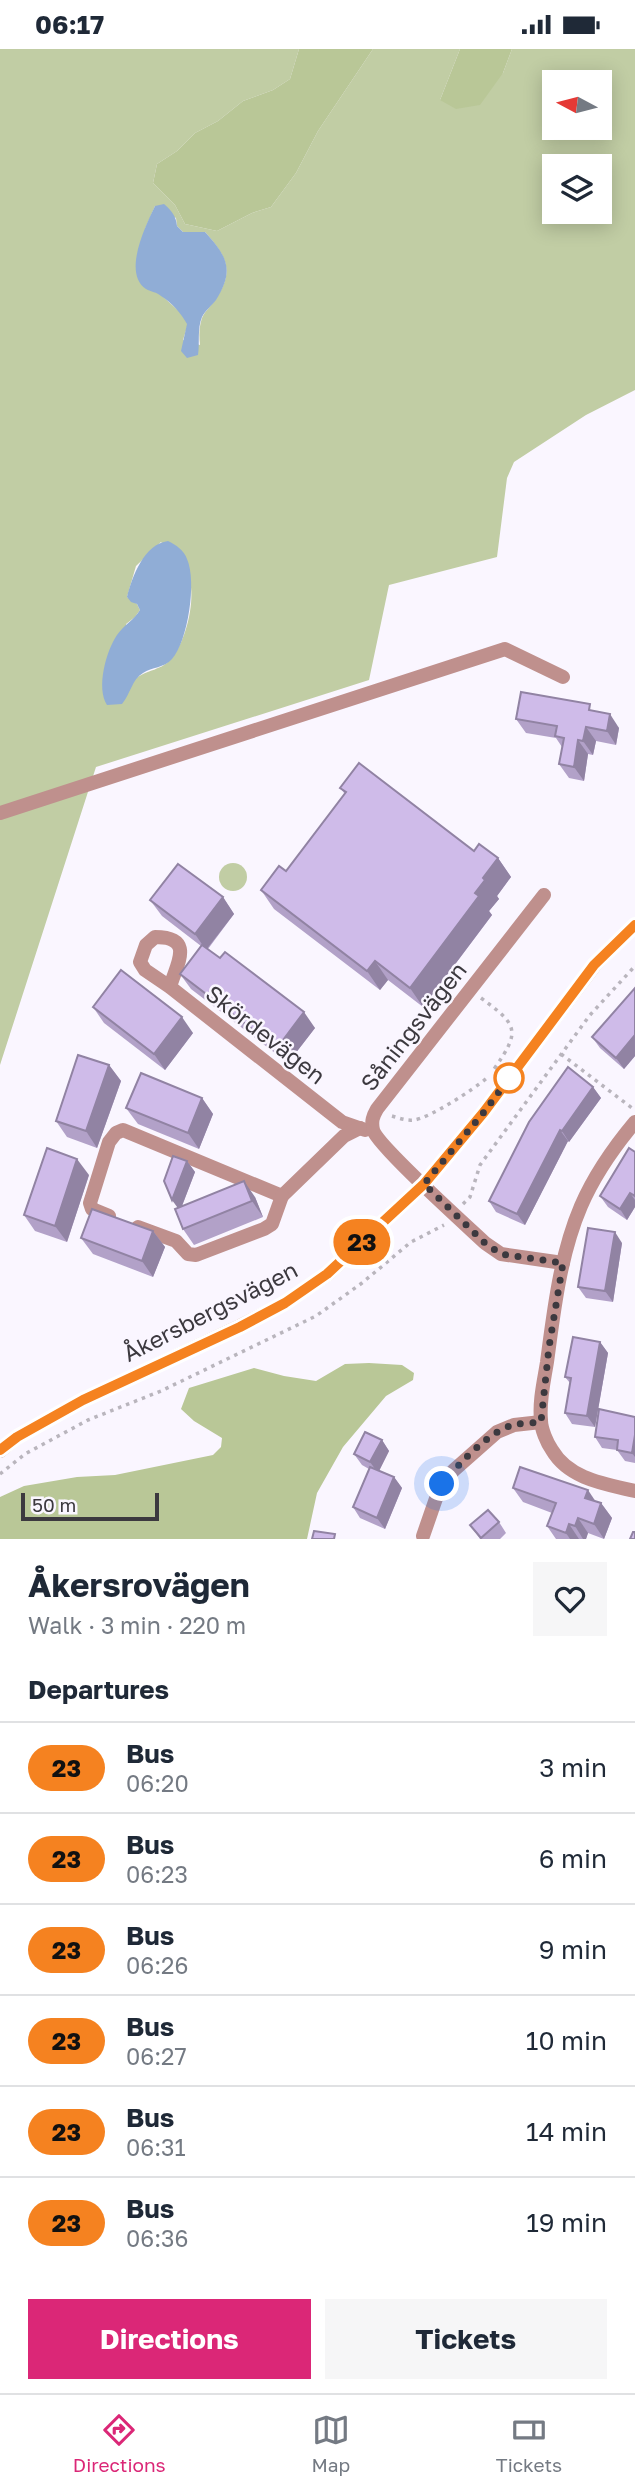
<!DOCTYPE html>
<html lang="en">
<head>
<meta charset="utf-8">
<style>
	body { margin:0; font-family:"Golos Text",sans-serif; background:#f6f6f7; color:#1f2937; height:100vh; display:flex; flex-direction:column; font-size:26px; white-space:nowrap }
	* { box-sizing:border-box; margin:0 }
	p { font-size:23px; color:#747a83 }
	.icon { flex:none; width:38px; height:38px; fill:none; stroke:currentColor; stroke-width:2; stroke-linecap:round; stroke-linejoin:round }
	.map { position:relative; height:1490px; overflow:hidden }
	.panel { display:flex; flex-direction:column; background:#fff; flex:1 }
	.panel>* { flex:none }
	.badge { padding:0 14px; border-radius:23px; font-size:24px; line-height:46px }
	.needle { width:46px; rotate:277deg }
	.tools { position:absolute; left:542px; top:21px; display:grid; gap:14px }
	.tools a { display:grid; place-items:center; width:70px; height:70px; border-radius:0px; background:#fff; box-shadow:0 4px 18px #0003; font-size:35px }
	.scale { position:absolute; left:21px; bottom:18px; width:138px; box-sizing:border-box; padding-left:7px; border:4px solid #3c393f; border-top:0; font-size:19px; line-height:24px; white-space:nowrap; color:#3c393f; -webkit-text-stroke:5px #faf6ff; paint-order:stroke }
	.you { position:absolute; width:35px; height:35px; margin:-18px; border:5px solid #fff; border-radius:50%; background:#1a73e8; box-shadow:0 0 0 10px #1a73e833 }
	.map>.badge { position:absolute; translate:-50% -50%; box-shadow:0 0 0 4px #fff }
	h2 { padding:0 28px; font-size:26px; line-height:63px }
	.round { display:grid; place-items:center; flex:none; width:74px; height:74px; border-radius:0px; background:#f6f6f7 }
	.head { display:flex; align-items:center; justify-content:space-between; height:119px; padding:0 28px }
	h1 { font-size:33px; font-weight:700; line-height:52px }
	.button { display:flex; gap:14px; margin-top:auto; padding:14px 28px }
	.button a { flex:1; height:80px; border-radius:0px; background:#db2777; color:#fff; font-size:28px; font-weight:700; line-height:80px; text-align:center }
	.button a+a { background:#f6f6f7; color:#1f2937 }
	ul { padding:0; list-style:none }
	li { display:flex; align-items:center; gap:21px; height:91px; padding:0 28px; border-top:2px solid #e0e1e3 }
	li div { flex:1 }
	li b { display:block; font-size:26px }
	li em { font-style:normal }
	li .badge { min-width:77px; font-weight:700; text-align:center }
	.status { display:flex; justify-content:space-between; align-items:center; height:49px; padding:0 35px; background:#fff; direction:ltr }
	.status svg { height:19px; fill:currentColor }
	.tab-bar { display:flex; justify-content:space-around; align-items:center; height:98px; border-top:2px solid #e0e1e3; background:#fff; font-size:19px; color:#747a83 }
	.tab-bar a { display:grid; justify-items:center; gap:4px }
	.tab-bar .current { color:#db2777 }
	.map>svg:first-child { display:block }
	.green { fill:#c1cda4; fill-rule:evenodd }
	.forest { fill:#b9c797 }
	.water { fill:#90add6 }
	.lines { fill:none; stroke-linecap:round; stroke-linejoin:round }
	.path { stroke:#b9b5bd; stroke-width:3.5; stroke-dasharray:3.5 5; stroke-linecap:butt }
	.street { stroke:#bf908d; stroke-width:14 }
	.wall { fill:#b2a1c8 }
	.shaded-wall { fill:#9183a3 }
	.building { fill:#cfbbe9; stroke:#9183a3; stroke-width:2 }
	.line-casing { stroke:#fff; stroke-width:16 }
	.line { stroke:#f58220; stroke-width:10 }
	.walk { stroke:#3c393f; stroke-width:7; stroke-dasharray:0 12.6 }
	.stop-dot { fill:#fff; stroke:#f58220; stroke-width:3.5 }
	.labels { text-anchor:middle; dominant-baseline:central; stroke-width:5; stroke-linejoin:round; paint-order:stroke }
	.street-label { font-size:23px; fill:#3c393f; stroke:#faf6ff }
</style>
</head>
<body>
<div class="status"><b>06:17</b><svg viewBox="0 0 49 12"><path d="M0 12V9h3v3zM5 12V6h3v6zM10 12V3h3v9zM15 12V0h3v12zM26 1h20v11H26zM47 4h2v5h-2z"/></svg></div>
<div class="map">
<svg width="635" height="1490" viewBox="0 0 635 1490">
	<rect width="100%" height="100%" fill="#faf6ff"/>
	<g class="green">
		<path d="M0 0H299L290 30 273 41 243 52 218 72 195 84 177 102 157 115 153 134 175 156 185 175 217 182 252 164 271 158 296 124 318 82 373 0H460L440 51 503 24 512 0H635V341L586 366 514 413 507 429 497 508 389 536 369 631 96 718 0 1016ZM555 33H600V79H555ZM555 117H600V163H555ZM155 157 176 169 177 177 183 183H205C227 208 235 222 215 251 211 257 205 262 202 269 199 278 199 287 200 296L183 291 188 275 181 264 160 245 145 180ZM161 493C168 501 188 522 190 532 195 554 186 591 172 609 163 621 146 621 135 630L126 575 135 568 140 561 137 555 127 548 136 517Z"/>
		<circle cx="233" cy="828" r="14"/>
	</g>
	<g class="forest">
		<polygon points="299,0 373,0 318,82 296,124 271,158 252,164 217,182 185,175 175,156 153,134 157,115 177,102 195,84 218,72 243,52 273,41 290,30"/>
		<polygon points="460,0 512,0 503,24 480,56 456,60 440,51"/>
		<polygon points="369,1314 402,1316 414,1324 413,1331 386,1347 343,1398 317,1444 307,1490 0,1490 0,1448 24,1437 77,1428 115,1426 213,1406 221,1398 222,1389 194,1372 181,1360 189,1339 254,1319 284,1327 316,1332 345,1315"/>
	</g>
	<g class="water">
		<path d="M164 155C172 162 176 167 177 177L183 183H205C227 207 235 221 216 251 212 256 205 262 202 268 197 280 200 294 198 306L187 309 181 302 187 275C181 264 172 254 161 247 157 243 151 243 146 240 122 224 146 176 155 157Z"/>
		<path d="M168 492C176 496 184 501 187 510 197 532 188 592 172 610 164 619 152 618 143 624 132 630 130 646 122 655L107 656C96 639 106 602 117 586 124 576 134 571 140 561L137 555 131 553 127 548C132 528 144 495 168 492Z"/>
	</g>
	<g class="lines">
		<g class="path">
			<path d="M481 949C518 976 521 982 494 1020"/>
			<polyline points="561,1005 632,1059"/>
			<path d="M392 1067C399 1069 406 1072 414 1071 430 1069 474 1040 487 1029"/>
			<polyline points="463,1155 470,1148 480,1116 590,966 635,917"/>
			<polyline points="0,1425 25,1405 88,1371 161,1342 316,1267 362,1234 411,1193 444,1176"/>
		</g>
		<g class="street">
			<polyline points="0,764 505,600 563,628"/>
			<path d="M544 846 377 1060C373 1067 371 1072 373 1081 378 1097 467 1177 485 1194L501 1205 563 1214"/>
			<path d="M170 938C176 916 196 888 155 888L146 896 140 913 145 921 170 938 342 1073 365 1081"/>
			<path d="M635 1073C614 1098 594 1127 581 1157 560 1206 554 1261 547 1313 544 1332 539 1352 541 1371 541 1380 547 1394 552 1401 569 1430 605 1435 635 1442"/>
			<polyline points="109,1167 92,1160 90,1154 109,1093 116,1084 123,1081 282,1147 344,1087 360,1079"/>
			<polyline points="138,1178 176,1192 188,1205 196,1206 264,1180 272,1175 282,1147"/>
			<polyline points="0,1402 17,1388 83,1351 240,1277 285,1254 328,1225 424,1135 484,1063 595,916 635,876"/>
			<polyline points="423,1487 441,1435 454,1421 497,1383 514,1376 541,1373"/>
		</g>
	</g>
	<g class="wall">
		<polygon points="594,662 619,679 616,696 596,692 593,706 588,705 584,732 569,729 559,715 562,698 556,689 526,684 516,670"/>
		<polygon points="340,739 474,802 498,809 511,828 497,847 499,850 489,862 492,866 423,958 388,931 380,941 274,860 261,841 286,822 345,745"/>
		<polygon points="223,848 234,865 208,900 315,979 288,1014 191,940 180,925 201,897 162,867 150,851"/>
		<polygon points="635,939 635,1007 624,1020 600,999 592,988"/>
		<polygon points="93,958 193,984 165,1021 104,974"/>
		<polygon points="109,1016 121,1032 97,1099 67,1088 56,1072"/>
		<polygon points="593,1038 601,1049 569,1093 568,1092 525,1176 496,1163 489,1152"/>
		<polygon points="202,1049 213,1065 199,1100 138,1075 126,1059"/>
		<polygon points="635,1103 635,1158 627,1171 608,1158 600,1147"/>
		<polygon points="187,1112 195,1123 182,1157 255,1148 263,1168 194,1196 183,1180 178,1159"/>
		<polygon points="89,1126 67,1193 35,1182 24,1166"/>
		<polygon points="153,1182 165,1198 153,1228 93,1205 81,1189"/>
		<polygon points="622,1194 613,1253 586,1249 578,1238"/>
		<polygon points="600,1293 608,1304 595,1378 572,1375 565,1364 570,1334 565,1328"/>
		<polygon points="635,1368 635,1414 625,1412 617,1401 602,1399 595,1388"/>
		<polygon points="382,1391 389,1402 379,1422 394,1428 402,1439 385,1480 360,1469 353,1458 369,1420 362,1416 354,1405"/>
		<polygon points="513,1439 595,1452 601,1454 612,1469 604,1490 588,1484 586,1490 556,1490 547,1477 552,1464 523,1453"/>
		<polygon points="499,1473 506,1484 500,1490 479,1490 480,1490 470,1476"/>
	</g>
	<g class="shaded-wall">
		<polygon points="610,665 619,679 616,696 607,682"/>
		<polygon points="586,678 596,692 593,706 583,692"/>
		<polygon points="578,691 588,705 584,732 574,718"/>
		<polygon points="498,809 511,828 497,847 499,850 489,862 492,866 423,958 410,939 475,844 483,829"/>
		<polygon points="223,848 234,865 206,901 195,885"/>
		<polygon points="375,912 388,931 380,941 367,922"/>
		<polygon points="304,963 315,979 288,1014 277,999"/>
		<polygon points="182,968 193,984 165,1021 154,1005"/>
		<polygon points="635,986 635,1007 624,1020 616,1009"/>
		<polygon points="109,1016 121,1032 97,1099 86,1082"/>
		<polygon points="593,1038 601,1049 569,1093 562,1082"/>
		<polygon points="202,1049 213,1065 199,1100 188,1084"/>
		<polygon points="560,1081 568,1092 525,1176 517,1165"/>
		<polygon points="77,1110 89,1126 67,1193 55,1177"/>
		<polygon points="187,1112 195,1123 180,1162 172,1151"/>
		<polygon points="244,1132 255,1148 263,1168 252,1152"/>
		<polygon points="630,1144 635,1151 635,1158 627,1171 620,1160"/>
		<polygon points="153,1182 165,1198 153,1228 142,1212"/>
		<polygon points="615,1183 622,1194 613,1253 605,1242"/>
		<polygon points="600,1293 608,1304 595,1378 587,1367"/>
		<polygon points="635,1386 635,1408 632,1404"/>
		<polygon points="382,1391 389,1402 378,1424 370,1413"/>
		<polygon points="394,1428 402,1439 385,1480 377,1469"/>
		<polygon points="588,1441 598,1456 585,1449"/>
		<polygon points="601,1454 612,1469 604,1490 594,1475"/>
		<polygon points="578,1469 588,1484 586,1490 583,1490 575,1477"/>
		<polygon points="569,1475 579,1490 570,1490 566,1484"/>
	</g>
	<g class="building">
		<polygon points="521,643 590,655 589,661 610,665 607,682 586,678 583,692 578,691 574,718 559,715 564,689 555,687 557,677 516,670"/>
		<polygon points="359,714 474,802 479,795 498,809 483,829 485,831 475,844 479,847 410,939 375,912 367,922 261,841 279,817 286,822 346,743 340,739"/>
		<polygon points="178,815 223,848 195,885 150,851"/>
		<polygon points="202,896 220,909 225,903 304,963 277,999 180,925"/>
		<polygon points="121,921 182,968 154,1005 93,958"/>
		<polygon points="635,939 635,986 616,1009 592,988"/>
		<polygon points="78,1006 109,1016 86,1082 56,1072"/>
		<polygon points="568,1018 593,1038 562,1082 560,1081 517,1165 489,1152 529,1073"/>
		<polygon points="141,1024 202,1049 188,1084 126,1059"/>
		<polygon points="47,1099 77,1110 55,1177 24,1166"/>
		<polygon points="629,1099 635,1103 635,1147 630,1144 620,1160 600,1147"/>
		<polygon points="173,1107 187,1112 172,1151 164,1132"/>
		<polygon points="244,1132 252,1152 183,1180 175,1160"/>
		<polygon points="92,1160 153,1182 142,1212 81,1189"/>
		<polygon points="588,1179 615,1183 605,1242 578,1238"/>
		<polygon points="573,1288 600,1293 587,1367 565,1364 571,1329 565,1328"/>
		<polygon points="599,1360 635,1368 635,1386 632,1404 617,1401 618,1391 595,1388"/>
		<polygon points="365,1383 382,1391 370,1413 354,1405"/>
		<polygon points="370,1418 394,1428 377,1469 353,1458"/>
		<polygon points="520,1418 588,1441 585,1449 601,1454 594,1475 578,1469 575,1477 569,1475 566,1484 547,1477 556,1454 513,1439"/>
		<polygon points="488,1461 499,1473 481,1489 470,1476"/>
		<polygon points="314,1482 335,1485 334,1490 312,1490"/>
		<polygon points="633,1483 635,1483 635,1490 630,1490"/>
	</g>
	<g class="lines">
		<g class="line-casing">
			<polyline id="line" points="0,1401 17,1388 83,1351 240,1278 285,1254 327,1225 424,1135 484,1063 594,916 635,876"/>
		</g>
		<use href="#line" class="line"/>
		<path class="walk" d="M442 1435C458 1416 488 1383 513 1376 522 1374 532 1374 541 1373L549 1298 563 1214 501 1205 485 1194 424 1135 484 1063 513 1024 509 1029"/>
	</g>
	<circle class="stop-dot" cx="509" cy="1029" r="14"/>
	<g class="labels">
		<g class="street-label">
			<text transform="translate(413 977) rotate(-52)">Såningsvägen</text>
			<text transform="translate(266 985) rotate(38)">Skördevägen</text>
			<text transform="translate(210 1262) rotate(-27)">Åkersbergsvägen</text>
		</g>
	</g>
</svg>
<div class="tools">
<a><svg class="needle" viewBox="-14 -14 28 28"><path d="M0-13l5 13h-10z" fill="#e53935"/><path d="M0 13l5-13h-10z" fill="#747a83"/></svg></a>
<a><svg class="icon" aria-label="layers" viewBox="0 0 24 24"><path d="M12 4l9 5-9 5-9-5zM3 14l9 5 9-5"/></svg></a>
</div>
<div class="scale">50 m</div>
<div class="you" style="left:442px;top:1435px"></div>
<b class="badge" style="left:362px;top:1193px;background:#f58220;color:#111">23</b>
</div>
<section class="panel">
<div class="head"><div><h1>Åkersrovägen</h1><p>Walk · 3 min · 220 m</p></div><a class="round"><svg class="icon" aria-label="heart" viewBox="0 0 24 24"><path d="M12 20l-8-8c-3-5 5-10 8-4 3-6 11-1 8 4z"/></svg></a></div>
<h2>Departures</h2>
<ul>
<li><span class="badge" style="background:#f58220;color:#111">23</span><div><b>Bus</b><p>06:20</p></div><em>3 min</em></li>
<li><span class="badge" style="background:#f58220;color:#111">23</span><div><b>Bus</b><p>06:23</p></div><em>6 min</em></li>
<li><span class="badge" style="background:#f58220;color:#111">23</span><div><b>Bus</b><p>06:26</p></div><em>9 min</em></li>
<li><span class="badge" style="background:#f58220;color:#111">23</span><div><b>Bus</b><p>06:27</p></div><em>10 min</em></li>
<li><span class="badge" style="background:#f58220;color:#111">23</span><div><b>Bus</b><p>06:31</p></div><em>14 min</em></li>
<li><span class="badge" style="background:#f58220;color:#111">23</span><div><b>Bus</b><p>06:36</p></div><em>19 min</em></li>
</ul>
<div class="button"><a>Directions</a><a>Tickets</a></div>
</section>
<nav class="tab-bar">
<a class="current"><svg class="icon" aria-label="directions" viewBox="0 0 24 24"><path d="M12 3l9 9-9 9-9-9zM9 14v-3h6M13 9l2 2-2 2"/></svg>Directions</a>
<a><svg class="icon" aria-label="map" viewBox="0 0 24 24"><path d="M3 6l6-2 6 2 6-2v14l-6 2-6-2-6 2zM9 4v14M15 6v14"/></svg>Map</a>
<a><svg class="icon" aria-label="tickets" viewBox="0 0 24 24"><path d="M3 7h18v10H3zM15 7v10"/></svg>Tickets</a>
</nav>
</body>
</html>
